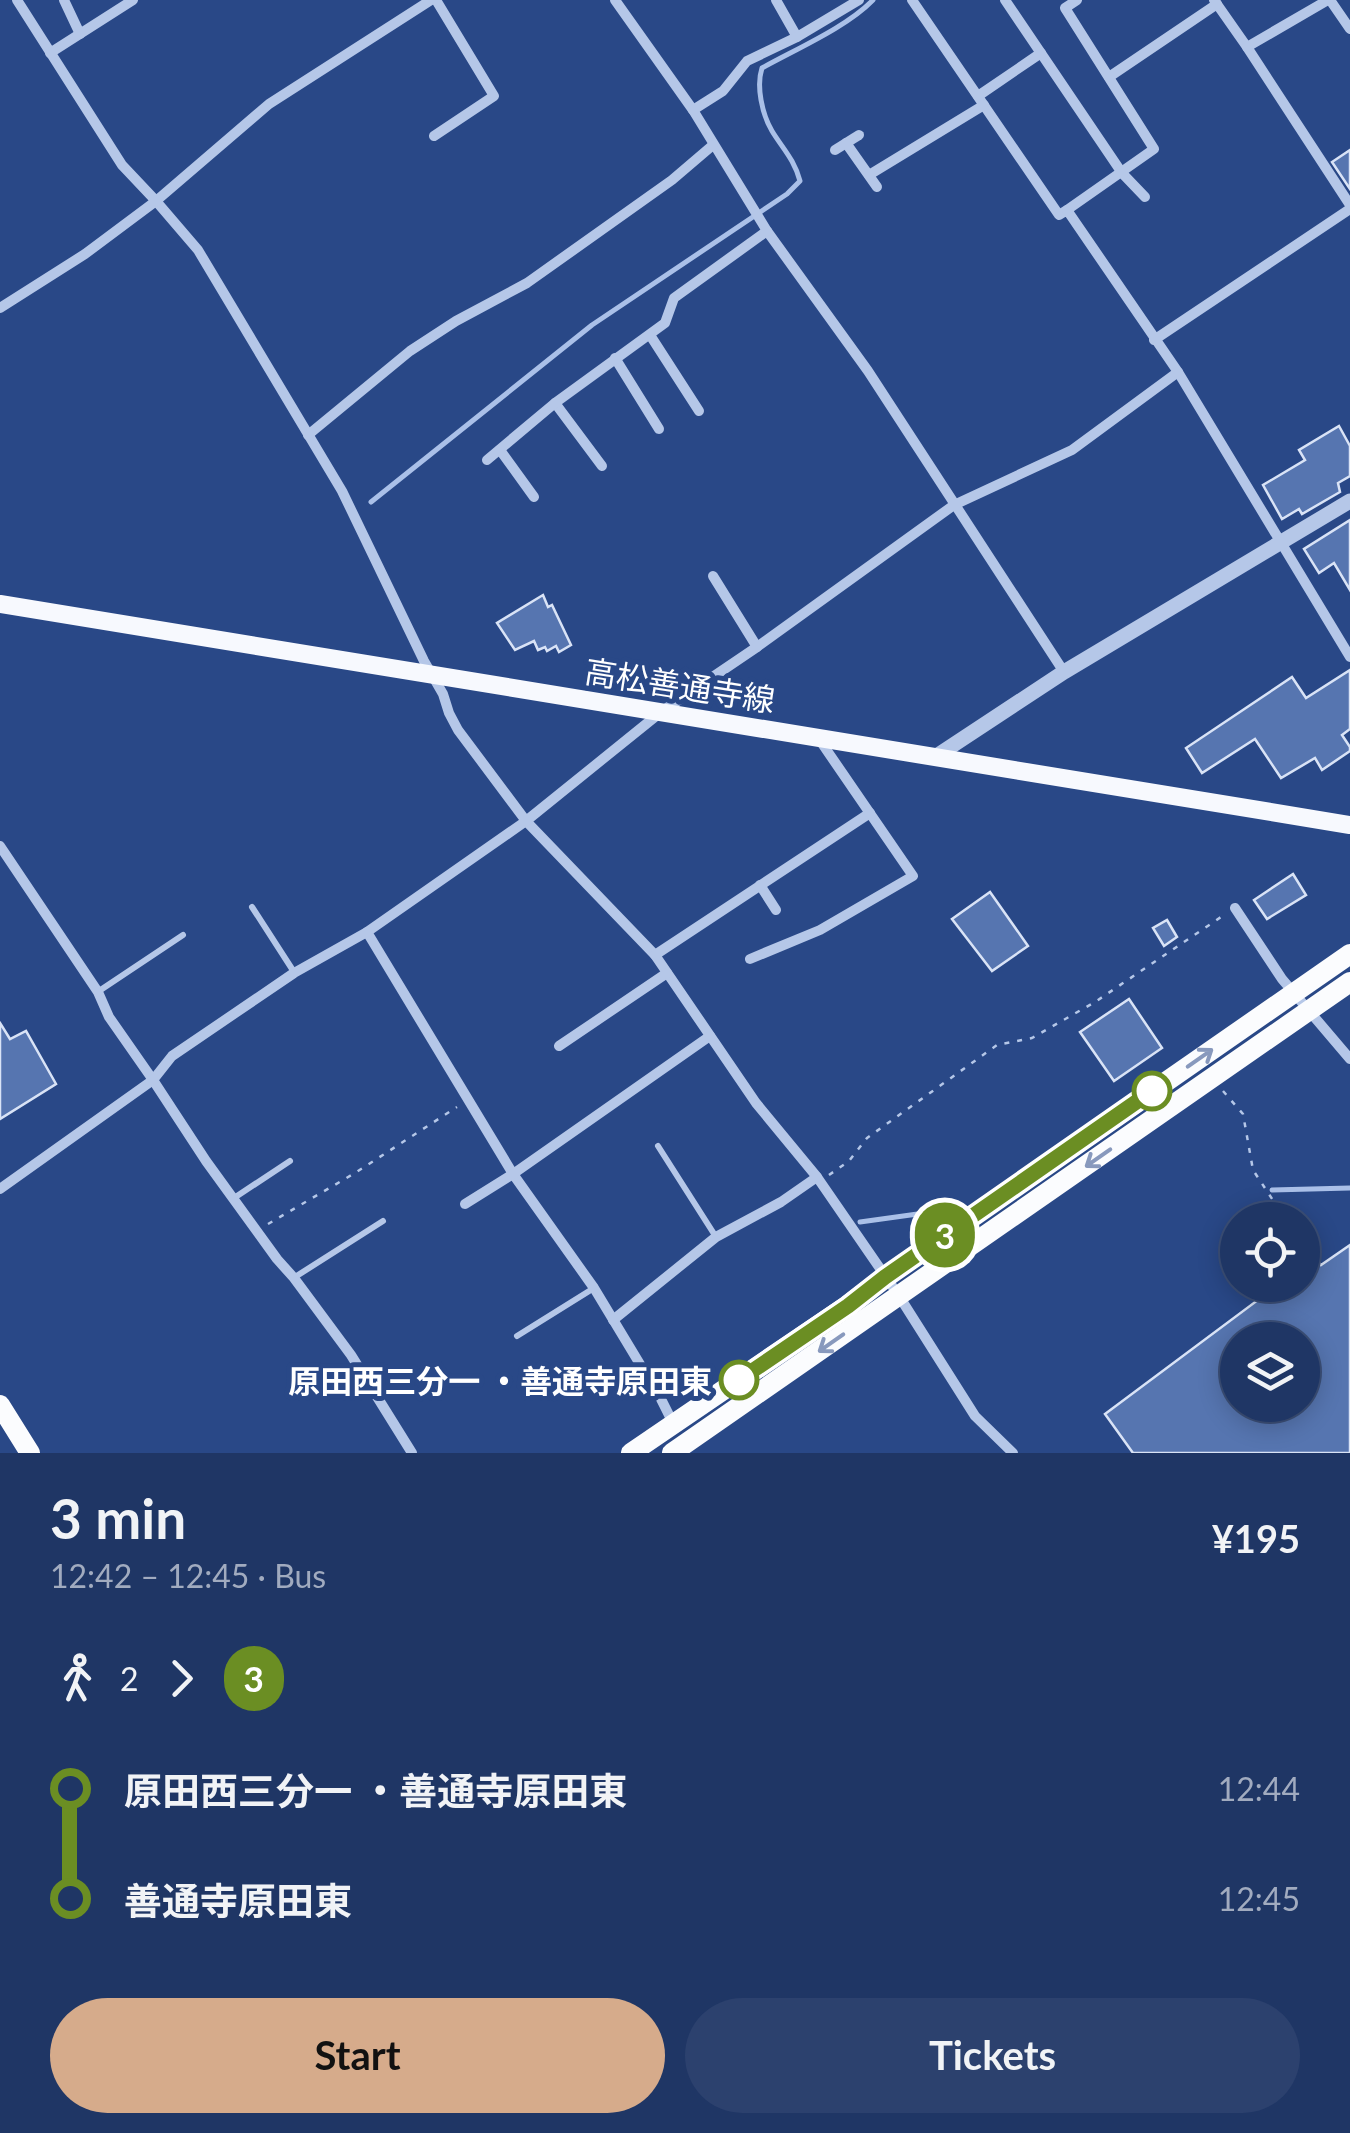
<!DOCTYPE html>
<html lang="en">
<head>
<meta charset="utf-8">
<style>
	body { margin:0; font-family:Lato,"Noto Sans JP",sans-serif; background:#2c416e; color:#f1f3f6; height:100vh; display:flex; flex-direction:column; font-size:38px; white-space:nowrap }
	* { box-sizing:border-box; margin:0 }
	p { font-size:32px; color:#a1abbf }
	.icon { flex:none; width:55px; height:55px; fill:none; stroke:currentColor; stroke-width:2; stroke-linecap:round; stroke-linejoin:round }
	.map { position:relative; height:1453px; overflow:hidden }
	.drawer { display:flex; flex-direction:column; background:#1f3665; flex:1 }
	.drawer>* { flex:none }
	.badge { padding:0 20px; border-radius:32px; font-size:35px; line-height:65px }
	.controls { position:absolute; left:1220px; top:1202px; display:grid; gap:20px }
	.controls a { display:grid; place-items:center; width:100px; height:100px; border-radius:50%; background:#1f3665; box-shadow:0 5px 25px #0003,0 0 0 2px #3c5079; font-size:50px }
	.map>.badge { position:absolute; translate:-50% -50%; box-shadow:0 0 0 5px #fff }
	.legs { display:flex; align-items:center; gap:15px; height:110px; padding:0 50px; font-size:32px }
	.legs p { margin-inline-start:auto }
	.head { display:flex; align-items:center; justify-content:space-between; height:170px; padding:0 50px }
	h1 { font-size:55px; font-weight:700; line-height:75px }
	.primary-button { display:flex; gap:20px; margin-top:auto; padding:20px 50px }
	.primary-button a { flex:1; height:115px; border-radius:60px; background:#d6ab8b; color:#111; font-size:40px; font-weight:700; line-height:115px; text-align:center }
	.primary-button a+a { background:#2c416e; color:#f1f3f6 }
	ul { padding:0 50px; list-style:none }
	li { display:flex; align-items:center; gap:35px; height:110px; font-size:38px }
	li i { display:grid; place-items:center; width:15px; height:100%; margin:0 12px; background:currentColor }
	li i::after { content:''; width:25px; height:25px; margin:-12px; border:8px solid; border-radius:50%; background:#1f3665 }
	li p { margin-inline-start:auto }
	li:first-child i { background:linear-gradient(#0000 50%,currentColor 0) }
	li:last-child i { background:linear-gradient(currentColor 50%,#0000 0) }
	.map>svg:first-child { display:block }
	.lines { fill:none; stroke-linecap:round; stroke-linejoin:round }
	.stream { stroke:#aac0e8; stroke-width:5 }
	.building { fill:#5675b0; stroke:#d9e3f6; stroke-width:2.5; fill-rule:evenodd }
	.path { stroke:#b5c7e8; stroke-width:2.5; stroke-dasharray:5 8; stroke-linecap:butt }
	.service { stroke:#b5c7e8; stroke-width:6 }
	.minor { stroke:#b5c7e8; stroke-width:10 }
	.tertiary { stroke:#b5c7e8; stroke-width:15 }
	.primary { stroke:#f7f9fe; stroke-width:18 }
	.trunk { stroke:#fbfcfe; stroke-width:20 }
	.oneway { stroke:#8899bd }
	.line-1-casing { stroke:#fff; stroke-width:22 }
	.line-1 { stroke:#6b8e23; stroke-width:15 }
	.stop-1-dot { fill:#fff; stroke:#6b8e23; stroke-width:5 }
	.labels { text-anchor:middle; dominant-baseline:central; stroke-width:10; stroke-linejoin:round; paint-order:stroke }
	.street-label { font-size:32px; fill:#fff; stroke:#294887 }
	.stop-label { font-size:32px; font-weight:bold; fill:#fff; stroke:#294887; text-anchor:end }
</style>
</head>
<body>
<div class="map">
<svg width="1350" height="1453" viewBox="0 0 1350 1453">
	<rect width="100%" height="100%" fill="#294887"/>
	<g class="lines">
		<g class="stream">
			<path d="M371 502 592 325 787 194 800 181C794 159 783 149 772 131 762 114 756 86 762 68 796 49 847 27 873 0"/>
			<polyline points="1272,1190 1350,1188"/>
			<polyline points="860,1222 932,1212"/>
		</g>
	</g>
	<g class="building">
		<polygon points="1350,150 1350,189 1332,162"/>
		<polygon points="1339,426 1350,446 1350,476 1338,483 1340,492 1302,514 1299,509 1282,519 1263,485 1305,460 1299,450"/>
		<polygon points="1350,520 1350,590 1334,563 1319,573 1304,549"/>
		<polygon points="543,595 548,607 552,605 571,645 559,652 556,646 547,651 545,647 538,650 534,641 515,650 497,623"/>
		<polygon points="1350,670 1350,729 1342,735 1350,747 1350,751 1322,770 1315,758 1281,778 1255,739 1202,773 1186,748 1292,677 1306,698"/>
		<polygon points="1293,874 1306,895 1267,919 1254,900"/>
		<polygon points="990,892 1028,946 992,971 952,919"/>
		<polygon points="1167,920 1177,937 1164,946 1153,928"/>
		<polygon points="1129,999 1162,1048 1114,1081 1080,1032"/>
		<polygon points="0,1023 10,1039 26,1031 56,1084 0,1119"/>
		<path d="M1350 1245V1453H1133L1105 1414 1278 1285H1302V1266L1315 1257 1321 1265ZM1238 1340H1302V1405H1238Z"/>
	</g>
	<g class="lines">
		<g class="path">
			<polyline points="1223,1091 1243,1114 1253,1170 1286,1220"/>
			<polyline points="829,1175 849,1161 867,1138 997,1045 1032,1038 1095,1002 1224,915"/>
			<polyline points="268,1224 355,1173 457,1107"/>
			<polyline points="1302,1243 1306,1248"/>
		</g>
		<g class="service">
			<polyline points="252,907 294,972"/>
			<polyline points="99,991 183,935"/>
			<polyline points="658,1146 716,1237"/>
			<polyline points="234,1198 290,1161"/>
			<polyline points="295,1277 383,1221"/>
			<polyline points="517,1336 594,1288"/>
		</g>
		<g class="minor">
			<polyline points="17,0 122,165 156,201 198,250 342,491 424,661 443,694 449,713 458,730 526,821 655,955 756,1103 817,1177 899,1296 975,1416 1013,1453"/>
			<polyline points="64,0 80,34"/>
			<polyline points="615,0 693,110 767,231 868,371 1064,672"/>
			<polyline points="776,0 797,37"/>
			<polyline points="912,0 1059,215 1067,210 1178,372 1350,657"/>
			<polyline points="1005,0 1122,173 1145,197"/>
			<polyline points="1214,0 1247,47 1350,205"/>
			<polyline points="1330,0 1350,29"/>
			<polyline points="1247,47 1328,0"/>
			<polyline points="50,53 133,0"/>
			<polyline points="1109,77 1217,4"/>
			<polyline points="978,96 1041,53"/>
			<polyline points="693,110 723,91 747,61 797,37 859,0"/>
			<polyline points="434,136 494,96 436,0"/>
			<polyline points="846,143 877,187"/>
			<polyline points="835,150 859,135"/>
			<polyline points="869,175 984,105"/>
			<polyline points="1067,210 1154,149 1065,8 1077,0"/>
			<polyline points="0,308 85,254 156,201 269,104 431,0"/>
			<polyline points="650,335 699,411"/>
			<polyline points="1154,340 1350,209"/>
			<polyline points="615,358 659,429"/>
			<polyline points="555,403 602,466"/>
			<polyline points="308,435 410,351 456,321 527,283 672,180 713,145"/>
			<polyline points="500,450 534,497"/>
			<polyline points="487,460 555,403 665,323 674,298 767,231"/>
			<polyline points="713,576 757,647"/>
			<polyline points="0,846 98,992 109,1017 153,1080 206,1161 277,1259 294,1278 351,1355 412,1453"/>
			<polyline points="760,885 776,910"/>
			<polyline points="1235,908 1282,979 1350,1059"/>
			<polyline points="367,932 513,1174 594,1288 661,1399 675,1427"/>
			<polyline points="655,955 870,813"/>
			<polyline points="750,959 820,930 913,876 819,739"/>
			<polyline points="559,1046 667,973"/>
			<polyline points="0,1189 153,1080 172,1056 294,973 367,932 526,821 661,712 757,647 954,505 1072,450 1178,372"/>
			<polyline points="465,1204 513,1174 710,1036"/>
			<polyline points="613,1320 716,1237 781,1202 817,1177"/>
		</g>
		<polyline class="tertiary" points="935,757 1064,672 1350,501"/>
		<polyline class="primary" points="0,604 1350,825"/>
		<g class="trunk">
			<polyline points="0,1405 30,1453"/>
			<polyline points="631,1453 848,1305 885,1277 1350,954"/>
			<polyline points="672,1453 1350,982"/>
		</g>
	</g>
	<defs><path id="oneway-shaft" d="M-6 0H5M1.5-3L5.5 0L1.5 3" fill="none" stroke-width="1.6" stroke-linecap="round" stroke-linejoin="round" transform="scale(2.5)"/></defs>
	<g class="oneway">
		<use href="#oneway-shaft" transform="translate(1200 1058) rotate(-35)"/>
		<use href="#oneway-shaft" transform="translate(1098 1158) rotate(145)"/>
		<use href="#oneway-shaft" transform="translate(831 1343) rotate(145)"/>
	</g>
	<g class="lines">
		<g class="line-1-casing">
			<polyline id="line-1" points="739,1380 848,1306 885,1277 1152,1091"/>
		</g>
		<use href="#line-1" class="line-1"/>
	</g>
	<g class="stop-1-dot">
		<circle cx="1152" cy="1091" r="18"/>
		<circle cx="739" cy="1380" r="18"/>
	</g>
	<g class="labels">
		<g class="street-label">
			<text transform="translate(680 685) rotate(9)">高松善通寺線</text>
		</g>
		<g class="stop-label">
			<text x="712" y="1380">原田西三分一 ・善通寺原田東</text>
		</g>
	</g>
</svg>
<div class="controls">
<a><svg class="icon" aria-label="locate" viewBox="0 0 24 24"><circle cx="12" cy="12" r="6"/><path d="M12 2v4M12 18v4M2 12h4M18 12h4"/></svg></a>
<a><svg class="icon" aria-label="layers" viewBox="0 0 24 24"><path d="M12 4l9 5-9 5-9-5zM3 14l9 5 9-5"/></svg></a>
</div>
<b class="badge" style="left:945px;top:1235px;background:#6b8e23;color:#fff">3</b>
</div>
<section class="drawer">
<div class="head"><div><h1>3 min</h1><p>12:42 – 12:45 · Bus</p></div><b>¥195</b></div>
<div class="legs"><svg class="icon" aria-label="walk" viewBox="0 0 24 24"><circle cx="13" cy="4" r="2"/><path d="M13 8l-2 6 4 7M11 14l-3 7M7 12l3-4h3l4 4"/></svg>2<svg class="icon" aria-label="forward" viewBox="0 0 24 24"><path d="M9 5l7 7-7 7"/></svg><b class="badge" style="background:#6b8e23;color:#fff">3</b></div>
<ul>
<li><i style="color:#6b8e23"></i><b>原田西三分一 ・善通寺原田東</b><p>12:44</p></li>
<li><i style="color:#6b8e23"></i><b>善通寺原田東</b><p>12:45</p></li>
</ul>
<div class="primary-button"><a>Start</a><a>Tickets</a></div>
</section>
</body>
</html>
